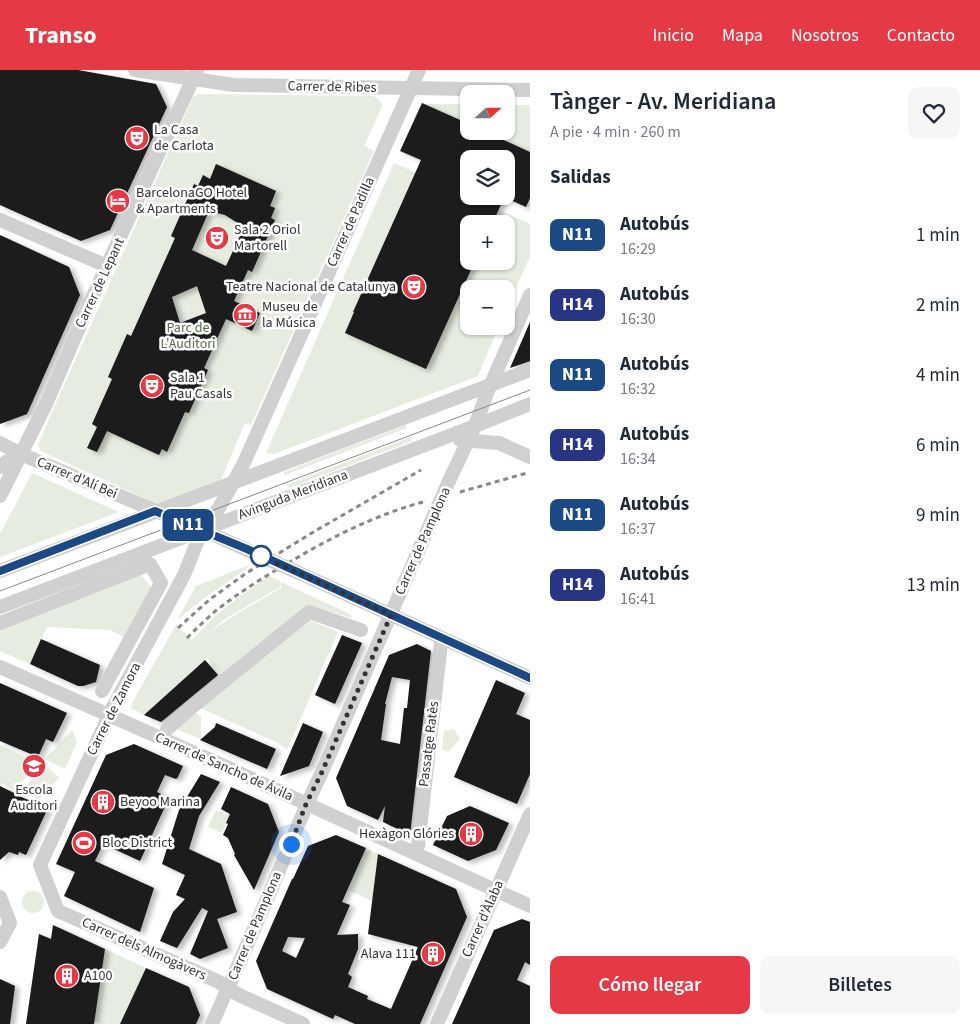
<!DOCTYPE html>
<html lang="es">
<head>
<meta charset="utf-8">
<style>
	body { margin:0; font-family:"Source Sans 3",sans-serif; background:#f6f6f7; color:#1f2937; height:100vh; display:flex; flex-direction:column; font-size:19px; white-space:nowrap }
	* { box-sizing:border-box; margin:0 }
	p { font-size:16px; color:#747a83 }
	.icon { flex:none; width:28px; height:28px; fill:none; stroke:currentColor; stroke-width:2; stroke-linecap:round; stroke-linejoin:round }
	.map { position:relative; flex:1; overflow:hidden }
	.details { display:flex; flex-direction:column; background:#fff; width:450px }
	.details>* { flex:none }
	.badge { padding:0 10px; border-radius:8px; font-size:18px; line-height:32px }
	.needle { width:32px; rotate:69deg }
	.controls { position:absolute; left:460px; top:15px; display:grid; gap:10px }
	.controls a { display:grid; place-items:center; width:55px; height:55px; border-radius:10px; background:#fff; box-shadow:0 1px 4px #0004; font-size:25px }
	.you { position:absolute; width:25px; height:25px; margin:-12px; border:4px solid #fff; border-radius:50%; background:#1a73e8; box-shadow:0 0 0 8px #1a73e833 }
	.map>.badge { position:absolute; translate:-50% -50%; box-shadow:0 0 0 2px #fff }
	h2 { padding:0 20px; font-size:19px; line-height:45px }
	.round { display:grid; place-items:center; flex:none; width:52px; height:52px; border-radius:10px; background:#f6f6f7 }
	.head { display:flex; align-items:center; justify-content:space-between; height:85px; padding:0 20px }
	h1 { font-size:24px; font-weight:600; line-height:38px }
	.cta { display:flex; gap:10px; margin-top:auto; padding:10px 20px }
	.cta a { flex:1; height:58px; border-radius:10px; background:#e63946; color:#fff; font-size:20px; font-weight:600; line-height:58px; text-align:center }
	.cta a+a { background:#f6f6f7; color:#1f2937 }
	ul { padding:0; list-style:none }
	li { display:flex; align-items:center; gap:15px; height:70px; padding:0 20px }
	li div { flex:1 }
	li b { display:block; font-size:19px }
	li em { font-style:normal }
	li .badge { min-width:55px; font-weight:700; text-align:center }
	header { display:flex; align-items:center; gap:30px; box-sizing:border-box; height:70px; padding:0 25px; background:#e63946; color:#fff }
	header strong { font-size:24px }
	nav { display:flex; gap:28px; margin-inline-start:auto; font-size:18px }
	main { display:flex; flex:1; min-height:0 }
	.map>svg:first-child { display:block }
	.green { fill:#e6ecdf; fill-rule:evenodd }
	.building { fill:#1a1a1a; fill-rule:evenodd; filter:url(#shadow) }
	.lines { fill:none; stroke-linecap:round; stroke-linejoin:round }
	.minor { stroke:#d0d0d0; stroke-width:14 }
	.tram { stroke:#888; stroke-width:1 }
	.rail { stroke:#888; stroke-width:3; stroke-dasharray:5 4; stroke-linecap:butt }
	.minor-bridge { stroke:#d0d0d0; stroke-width:14 }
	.line-casing { stroke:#fff; stroke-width:11 }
	.line { stroke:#1c4883; stroke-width:8 }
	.walk { stroke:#333; stroke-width:5; stroke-dasharray:0 9 }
	.stop-dot { fill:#fff; stroke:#1c4883; stroke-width:2.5 }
	.labels { text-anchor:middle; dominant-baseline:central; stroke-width:5; stroke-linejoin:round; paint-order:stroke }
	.street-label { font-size:14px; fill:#333; stroke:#fff }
	.poi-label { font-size:14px; fill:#333; stroke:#fff; text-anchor:start }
	.park-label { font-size:14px; fill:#56703f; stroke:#fff }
</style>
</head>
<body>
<header>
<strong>Transo</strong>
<nav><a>Inicio</a><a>Mapa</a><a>Nosotros</a><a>Contacto</a></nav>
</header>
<main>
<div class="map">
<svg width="530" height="954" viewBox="0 0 530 954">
	<defs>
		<filter id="shadow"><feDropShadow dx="4.5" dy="2.5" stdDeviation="2.5" flood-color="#0004"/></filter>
	</defs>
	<rect width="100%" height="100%" fill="#fff"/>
	<g class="green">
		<path d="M198 24 373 26C379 28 381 31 382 37L364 76 374 81 251 355 245 353 221 410 164 433 157 434 45 383 41 381 38 375 52 342 193 27Z"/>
		<polygon points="423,34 469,34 469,54"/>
		<polygon points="506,35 530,35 530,82 484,61 506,61"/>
		<path d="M394 93 530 154V186L506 241V219H469V256H499L478 306 274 384 266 383ZM469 154H506V191H469Z"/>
		<polygon points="406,355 407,358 285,405 284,402"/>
		<polygon points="411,367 412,371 289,418 288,414"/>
		<polygon points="32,403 119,442 0,487 0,464"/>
		<polygon points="247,496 249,497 204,528 177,550 196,516"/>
		<polygon points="140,504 151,517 128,569 110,560 47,557 30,594 0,581 0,557"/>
		<polygon points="269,506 280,511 280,517 225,549 204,566 227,550 281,518 281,512 350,544 352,548 311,536 224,606 207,588 144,645 133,639 131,640 132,633 176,555 192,570 215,546 239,527"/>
		<polygon points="307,549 338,562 287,680 278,673 198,637"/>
		<polygon points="193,641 201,647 201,669 174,658"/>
		<polygon points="454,659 460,669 448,682 442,679 444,661"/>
		<polygon points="72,660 77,672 65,699 45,689"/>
		<polygon points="0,675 39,693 14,720 0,713"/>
		<polygon points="45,695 59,708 38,730 24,718"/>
		<polygon points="216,740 229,746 222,763 208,757"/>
		<polygon points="366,779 378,784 372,831 348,820"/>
		<circle cx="33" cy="832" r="11"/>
		<polygon points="105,879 146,898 120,954 101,954 94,951"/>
	</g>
	<g class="building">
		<polygon points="0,0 78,0 156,14 167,37 110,160 81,171 0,135"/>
		<polygon points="422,33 469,54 469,61 484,61 530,82 530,128 526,137 506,128 506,89 469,89 469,126 505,126 492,154 469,154 469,191 475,191 426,299 345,263 354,242 353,242 421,90 400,81"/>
		<path d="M216 94 276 121 270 136 275 138 271 148 275 150 252 202 248 200 234 231 260 243 252 261 226 249 204 298 208 300 189 343 185 342 167 382 162 379 159 385 107 361 97 382 87 378 97 357 92 354 112 309 108 307 127 264 131 266 175 168 171 166 194 114 198 116 203 105 210 109ZM209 141 225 145 244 157 226 196 192 180ZM197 216 206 243 180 253 172 227Z"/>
		<polygon points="0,165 69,197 80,225 27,344 0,354"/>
		<polygon points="530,252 530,291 510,298"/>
		<polygon points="342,565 362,573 335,634 315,625"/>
		<polygon points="41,569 100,595 96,612 83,616 78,616 30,594"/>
		<path d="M417 574 431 581 410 765 383 752 385 736 378 750 347 736 336 708 389 585ZM392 607 410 610 407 638H404L400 674 381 670 386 634H385Z"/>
		<polygon points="205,590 218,605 161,652 144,645"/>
		<polygon points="496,610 525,623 516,644 530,650 530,704 517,734 454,707"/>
		<polygon points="0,613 67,643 53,672 46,669 38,687 0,671"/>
		<polygon points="216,653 276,679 267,699 200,670 215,657"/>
		<polygon points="303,653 323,662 309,696 280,706"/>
		<polygon points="134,674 183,696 177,709 176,708 176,709 165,705 164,707 157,722 169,728 140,791 103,774 95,791 154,818 140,862 64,826 75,802 56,794 106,685"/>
		<polygon points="201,704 220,712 199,746 189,779 221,794 237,842 217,849 228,878 200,889 190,884 208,841 202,838 177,878 160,871 173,842 185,829 176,825 185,805 162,794 179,740"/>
		<polygon points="0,716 14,723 14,724 48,738 26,785 19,782 18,785 9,782 0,790"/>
		<polygon points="231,717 268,734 279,762 254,820 234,785 235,784 228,768 223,765 228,754 226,753 230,744 221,739"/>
		<polygon points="470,736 509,753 496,780 468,791 433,775 447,746"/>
		<path d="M336 765 366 778 342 832 350 835 337 865 358 864V879L348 904 352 907 348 917 368 926 367 929 391 939 418 877 368 864 378 784 456 819 467 847 420 954H355L335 945 333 949 267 919 256 891 292 809H293L308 776ZM288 867 305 868 296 888 282 881Z"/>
		<polygon points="522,849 530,852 530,895 525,892 517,910 530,916 530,954 452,954 494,860"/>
		<polygon points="53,855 105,879 94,954 26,954 39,864 51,869"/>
		<polygon points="146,898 189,917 200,945 196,954 120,954"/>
		<polygon points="0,909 15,916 10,954 0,954"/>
	</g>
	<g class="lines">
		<g class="minor">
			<polyline points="135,0 234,15 530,20"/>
			<polyline points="0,150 107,196"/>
			<polyline points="460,370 499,373 530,387"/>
			<polyline points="0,373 21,384 54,398 175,449 203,460 258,485"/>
			<polyline points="0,397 6,392 21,384"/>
			<polyline points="449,411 475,356 487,323 530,225"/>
			<polyline points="0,426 46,334 88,237 197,0"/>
			<polyline points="0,501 530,300"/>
			<polyline points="297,502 530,608"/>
			<polyline points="0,537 475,356 530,334"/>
			<polyline points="0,553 150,494 161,513 102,621"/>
			<polyline points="0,597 224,696 530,836"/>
			<polyline points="167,659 192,637 309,542 361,560"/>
			<polyline points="418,776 441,573"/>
			<polyline points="0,827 10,853 0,872"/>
			<path d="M212 954C233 906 255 858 275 810 290 775 304 739 321 704L438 436"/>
			<polyline points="303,954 239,925 217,911 58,841 40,795 114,635 184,505 200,465 219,438 243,395 419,0"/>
			<polyline points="437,954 530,744"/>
		</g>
		<polyline class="tram" points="0,521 530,320"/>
		<g class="rail">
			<polyline points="460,422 527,403"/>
			<polyline points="178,558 209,530 245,504 315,461 421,400"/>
			<path d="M187 568C197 558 207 548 218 539 240 522 264 507 288 493 330 468 375 445 423 432"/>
		</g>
		<g class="minor-bridge">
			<polyline points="438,436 449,411"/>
			<polyline points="258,485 297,502"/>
		</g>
	</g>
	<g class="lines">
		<g class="line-casing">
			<polyline id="line" points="0,501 155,441 247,479 530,608"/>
		</g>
		<use href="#line" class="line"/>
		<polyline class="walk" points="261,486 391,545 321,704 306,734 291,774"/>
	</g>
	<defs>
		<g id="theatre-disc" transform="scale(1.25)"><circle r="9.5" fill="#e63946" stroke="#fff"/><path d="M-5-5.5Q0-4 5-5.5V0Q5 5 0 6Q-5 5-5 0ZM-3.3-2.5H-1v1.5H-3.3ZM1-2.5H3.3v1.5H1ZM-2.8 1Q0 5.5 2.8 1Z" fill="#fff"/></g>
		<g id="hotel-disc" transform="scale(1.25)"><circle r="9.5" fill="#e63946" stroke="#fff"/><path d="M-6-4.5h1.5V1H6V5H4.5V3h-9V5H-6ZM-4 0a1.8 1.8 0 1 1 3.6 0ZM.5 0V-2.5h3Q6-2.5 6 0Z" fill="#fff"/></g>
		<g id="museum-disc" transform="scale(1.25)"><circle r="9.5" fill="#e63946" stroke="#fff"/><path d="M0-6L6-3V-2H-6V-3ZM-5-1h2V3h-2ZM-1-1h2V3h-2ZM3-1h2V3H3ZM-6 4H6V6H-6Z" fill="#fff"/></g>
		<g id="school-disc" transform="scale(1.25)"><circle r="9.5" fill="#e63946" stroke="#fff"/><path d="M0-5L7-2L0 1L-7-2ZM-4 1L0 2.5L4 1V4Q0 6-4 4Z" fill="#fff"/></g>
		<g id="building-disc" transform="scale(1.25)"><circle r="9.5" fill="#e63946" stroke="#fff"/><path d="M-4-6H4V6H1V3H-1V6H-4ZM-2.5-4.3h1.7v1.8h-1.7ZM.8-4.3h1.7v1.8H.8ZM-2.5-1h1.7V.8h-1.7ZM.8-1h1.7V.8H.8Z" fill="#fff"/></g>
		<g id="stadium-disc" transform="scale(1.25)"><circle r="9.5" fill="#e63946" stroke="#fff"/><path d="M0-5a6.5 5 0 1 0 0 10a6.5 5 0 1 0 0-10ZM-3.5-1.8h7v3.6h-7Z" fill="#fff"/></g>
	</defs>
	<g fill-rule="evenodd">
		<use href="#theatre-disc" x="137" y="68"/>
		<use href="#hotel-disc" x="118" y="131"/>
		<use href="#theatre-disc" x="217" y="168"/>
		<use href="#theatre-disc" x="414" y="217"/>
		<use href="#museum-disc" x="245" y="245"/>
		<use href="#theatre-disc" x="152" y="316"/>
		<use href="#school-disc" x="34" y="696"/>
		<use href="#building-disc" x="103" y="732"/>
		<use href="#building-disc" x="471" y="764"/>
		<use href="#stadium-disc" x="84" y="773"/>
		<use href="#building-disc" x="433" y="884"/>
		<use href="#building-disc" x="67" y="906"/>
	</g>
	<circle class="stop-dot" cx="261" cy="486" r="10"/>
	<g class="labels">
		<g class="street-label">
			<text transform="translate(332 17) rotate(1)">Carrer de Ribes</text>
			<text transform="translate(351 152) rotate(-66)">Carrer de Padilla</text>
			<text transform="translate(100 213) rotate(-65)">Carrer de Lepant</text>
			<text transform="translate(77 408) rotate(23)">Carrer d'Alí Bei</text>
			<text transform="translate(293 425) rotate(-21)">Avinguda Meridiana</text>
			<text transform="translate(423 471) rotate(-66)">Carrer de Pamplona</text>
			<text transform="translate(114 639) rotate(-63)">Carrer de Zamora</text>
			<text transform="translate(429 674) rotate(-83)">Passatge Ratès</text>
			<text transform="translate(224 697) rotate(24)">Carrer de Sancho de Ávila</text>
			<text transform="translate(483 849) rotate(-66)">Carrer d'Àlaba</text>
			<text transform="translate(255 856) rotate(-67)">Carrer de Pamplona</text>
			<text transform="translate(144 879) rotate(24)">Carrer dels Almogàvers</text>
		</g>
		<g class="poi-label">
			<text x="154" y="60">La Casa<tspan x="154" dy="16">de Carlota</tspan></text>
			<text x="136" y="123">BarcelonaGO Hotel<tspan x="136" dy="16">&amp; Apartments</tspan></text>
			<text x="234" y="160">Sala 2 Oriol<tspan x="234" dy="16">Martorell</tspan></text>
			<text x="396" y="217" text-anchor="end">Teatre Nacional de Catalunya</text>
			<text x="262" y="237">Museu de<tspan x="262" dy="16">la Música</tspan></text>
			<text x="170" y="308">Sala 1<tspan x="170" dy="16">Pau Casals</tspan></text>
			<text x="34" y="720" text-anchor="middle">Escola<tspan x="34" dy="16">Auditori</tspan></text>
			<text x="120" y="732">Beyoo Marina</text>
			<text x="454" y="764" text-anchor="end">Hexàgon Glóries</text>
			<text x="102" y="773">Bloc District</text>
			<text x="416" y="884" text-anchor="end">Alava 111</text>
			<text x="84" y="906">A100</text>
		</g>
		<g class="park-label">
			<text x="188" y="258">Parc de<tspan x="188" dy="16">L'Auditori</tspan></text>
		</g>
	</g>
</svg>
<div class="controls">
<a><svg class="needle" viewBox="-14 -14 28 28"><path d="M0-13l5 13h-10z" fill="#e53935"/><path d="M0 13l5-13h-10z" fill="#747a83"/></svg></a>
<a><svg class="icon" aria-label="layers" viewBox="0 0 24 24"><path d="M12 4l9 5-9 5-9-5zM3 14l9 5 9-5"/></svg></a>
<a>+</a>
<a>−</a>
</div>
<div class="you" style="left:291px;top:774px"></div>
<b class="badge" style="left:188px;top:455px;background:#1c4883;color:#fff">N11</b>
</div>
<section class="details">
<div class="head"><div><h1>Tànger - Av. Meridiana</h1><p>A pie · 4 min · 260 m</p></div><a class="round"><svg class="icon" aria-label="heart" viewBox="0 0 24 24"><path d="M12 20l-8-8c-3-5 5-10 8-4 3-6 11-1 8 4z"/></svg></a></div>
<h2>Salidas</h2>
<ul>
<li><span class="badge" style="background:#1c4883;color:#fff">N11</span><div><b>Autobús</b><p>16:29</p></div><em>1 min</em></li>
<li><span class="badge" style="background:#283583;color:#fff">H14</span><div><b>Autobús</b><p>16:30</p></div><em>2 min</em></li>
<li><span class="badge" style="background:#1c4883;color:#fff">N11</span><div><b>Autobús</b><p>16:32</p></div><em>4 min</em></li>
<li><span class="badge" style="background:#283583;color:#fff">H14</span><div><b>Autobús</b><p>16:34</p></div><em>6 min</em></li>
<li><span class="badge" style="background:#1c4883;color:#fff">N11</span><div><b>Autobús</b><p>16:37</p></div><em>9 min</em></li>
<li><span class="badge" style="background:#283583;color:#fff">H14</span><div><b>Autobús</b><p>16:41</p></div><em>13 min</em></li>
</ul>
<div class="cta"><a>Cómo llegar</a><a>Billetes</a></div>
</section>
</main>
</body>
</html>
